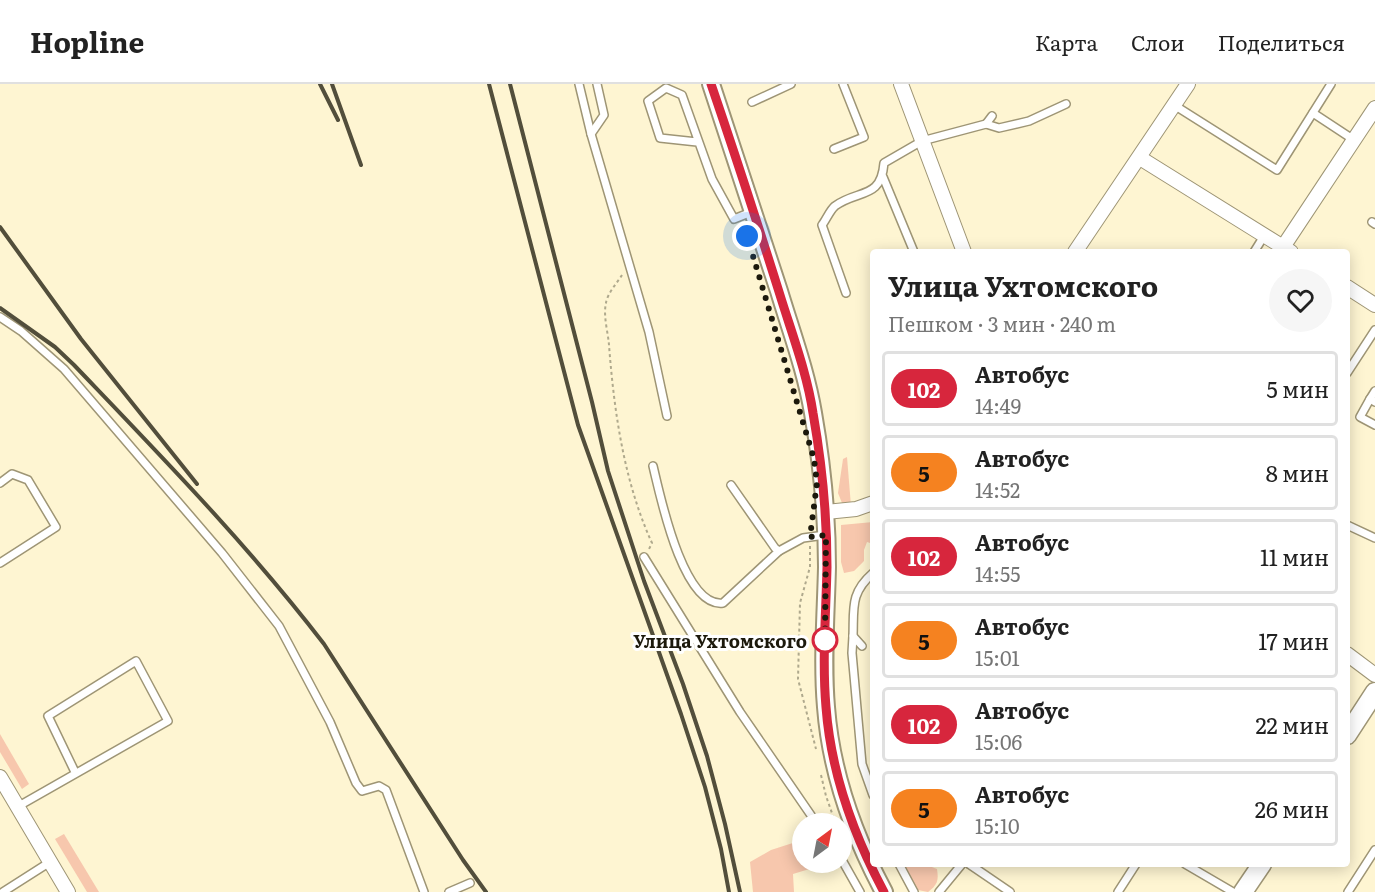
<!DOCTYPE html>
<html lang="ru">
<head>
<meta charset="utf-8">
<style>
	body { margin:0; font-family:Literata,serif; background:#f6f6f6; color:#222; height:100vh; display:flex; flex-direction:column; font-size:22px; white-space:nowrap }
	* { box-sizing:border-box; margin:0 }
	p { font-size:20px; color:#767676 }
	.icon { flex:none; width:33px; height:33px; fill:none; stroke:currentColor; stroke-width:2; stroke-linecap:round; stroke-linejoin:round }
	.map { position:relative; flex:1; overflow:hidden }
	.sheet { position:absolute; left:870px; top:165px; width:480px; height:618px; display:flex; flex-direction:column; background:#fff; border-radius:6px; box-shadow:0 3px 15px #0003 }
	.sheet>* { flex:none }
	.badge { padding:0 12px; border-radius:20px; font-size:21px; line-height:39px }
	.needle { width:39px; rotate:32deg }
	.tools { position:absolute; left:792px; top:729px; display:grid; gap:12px }
	.tools a { display:grid; place-items:center; width:60px; height:60px; border-radius:50%; background:#fff; box-shadow:0 3px 15px #0003; font-size:30px }
	.you { position:absolute; width:30px; height:30px; margin:-15px; border:4px solid #fff; border-radius:50%; background:#1a73e8; box-shadow:0 0 0 9px #1a73e833 }
	.map>.badge { position:absolute; translate:-50% -50%; box-shadow:0 0 0 3px #fff }
	.round { display:grid; place-items:center; flex:none; width:63px; height:63px; border-radius:32px; background:#f6f6f6 }
	.summary { display:flex; align-items:center; justify-content:space-between; height:102px; padding:0 18px }
	h1 { font-size:28px; font-weight:700; line-height:45px }
	ul { padding:0; list-style:none }
	li { display:flex; align-items:center; gap:18px; height:75px; margin:0 12px 9px; padding:0 6px; border:3px solid #e0e0e0; border-radius:6px }
	li div { flex:1 }
	li b { display:block; font-size:22px }
	li em { font-style:normal }
	li .badge { min-width:66px; font-weight:700; text-align:center }
	header { display:flex; align-items:center; gap:36px; box-sizing:border-box; height:84px; padding:0 30px; background:#fff; border-bottom:2px solid #e0e0e0 }
	header strong { font-size:28px }
	nav { display:flex; gap:33px; margin-inline-start:auto; font-size:21px }
	.map>svg:first-child { display:block }
	.green { fill:#f7c7ad }
	.lines { fill:none; stroke-linecap:round; stroke-linejoin:round }
	.service-casing { stroke:#9e9575; stroke-width:10 }
	.minor-casing { stroke:#9e9575; stroke-width:16 }
	.tertiary-casing { stroke:#9e9575; stroke-width:20 }
	.secondary-casing { stroke:#9e9575; stroke-width:21 }
	.path { stroke:#afa98d; stroke-width:2; stroke-dasharray:3 3; stroke-linecap:butt }
	.service { stroke:#fff; stroke-width:7 }
	.minor { stroke:#fff; stroke-width:14 }
	.tertiary { stroke:#fff; stroke-width:16 }
	.secondary { stroke:#fff; stroke-width:18 }
	.rail { stroke:#524e3b; stroke-width:4 }
	.line-casing { stroke:#fff; stroke-width:14 }
	.line { stroke:#d7263d; stroke-width:9 }
	.walk { stroke:#1c190c; stroke-width:6; stroke-dasharray:0 10.8 }
	.stop-dot { fill:#fff; stroke:#d7263d; stroke-width:3 }
	.labels { text-anchor:middle; dominant-baseline:central; stroke-width:6; stroke-linejoin:round; paint-order:stroke }
	.stop-label { font-size:18px; font-weight:bold; fill:#1c190c; stroke:#fff; text-anchor:end }
</style>
</head>
<body>
<header>
<strong>Hopline</strong>
<nav><a>Карта</a><a>Слои</a><a>Поделиться</a></nav>
</header>
<div class="map">
<svg width="1375" height="808" viewBox="0 0 1375 808">
	<rect width="100%" height="100%" fill="#fef5d2"/>
	<g class="green">
		<polygon points="847,373 851,422 842,419 838,409 843,375"/>
		<polygon points="873,438 873,460 867,458 864,466 864,477 854,487 844,489 841,478 841,441"/>
		<polygon points="0,650 29,700 22,705 0,668"/>
		<polygon points="64,750 99,808 87,808 55,755"/>
		<polygon points="802,756 802,778 829,779 793,790 794,808 753,808 750,778 771,766"/>
		<path d="M903 780H924L937 785C939 797 937 801 928 808L918 806Z"/>
	</g>
	<g class="lines">
		<g class="service-casing">
			<g id="service">
				<polyline points="579,0 591,50"/>
				<polyline points="597,0 604,31 591,50 649,248 667,332"/>
				<polyline points="752,18 791,0"/>
				<polyline points="1174,21 1277,86 1331,0"/>
				<polyline points="1313,29 1354,56"/>
				<polyline points="986,40 992,32"/>
				<polyline points="697,58 660,54 648,17 666,4 682,11 712,95 734,135 754,127"/>
				<polyline points="834,65 864,53 843,0"/>
				<polyline points="883,93 914,168"/>
				<polyline points="1372,138 1375,140"/>
				<polyline points="1254,168 1264,152"/>
				<path d="M846 209 822 141C826 136 830 126 835 122 858 105 881 116 884 79L922 57 986 40 999 44 1029 37 1066 20"/>
				<polyline points="0,233 21,247 64,285 222,469 279,542 330,638 356,699 362,707 379,702 386,706 424,808"/>
				<polyline points="1347,289 1375,246"/>
				<polyline points="1375,307 1370,315 1375,318"/>
				<polyline points="1370,315 1360,333 1375,341"/>
				<path d="M653 382C660 411 683 524 723 519L779 467"/>
				<polyline points="0,399 12,390 28,396 56,443 0,479"/>
				<polyline points="731,401 775,464 779,467 803,454 825,451"/>
				<polyline points="1347,441 1375,454"/>
				<polyline points="644,473 740,628 817,740"/>
				<polyline points="853,552 852,569 862,680 873,711"/>
				<path d="M862 562 853 552C854 524 850 509 873 489"/>
				<polyline points="17,723 168,637 136,577 48,632 75,688"/>
				<polyline points="842,776 860,808"/>
				<polyline points="899,780 914,808"/>
				<polyline points="969,780 1010,808"/>
				<polyline points="1185,780 1233,808"/>
				<polyline points="3,808 50,778"/>
				<polyline points="449,808 470,799"/>
				<polyline points="939,808 962,780"/>
				<polyline points="1118,808 1136,780"/>
				<polyline points="1348,808 1375,766"/>
			</g>
		</g>
		<g class="minor-casing">
			<g id="minor">
				<polyline points="901,0 964,168"/>
				<polyline points="1140,74 1291,168"/>
				<polyline points="1283,163 1375,24"/>
				<polyline points="1075,168 1188,0"/>
				<polyline points="1347,203 1375,221"/>
				<polyline points="826,428 856,425 873,419"/>
				<polyline points="1347,570 1375,591"/>
				<polyline points="0,693 68,808"/>
			</g>
		</g>
		<g class="tertiary-casing">
			<path id="tertiary" d="M711 0C734 69 757 138 779 207 791 247 806 287 813 329 822 380 827 431 827 483 826 529 822 577 826 623 831 689 853 750 884 808"/>
		</g>
		<g class="secondary-casing">
			<g id="secondary">
				<polyline points="1347,651 1375,608"/>
				<polyline points="1243,808 1262,780"/>
			</g>
		</g>
		<g class="path">
			<path d="M622 191C617 199 607 210 606 219 603 232 608 248 609 261 614 327 624 398 652 459L649 465"/>
			<polyline points="810,462 810,483 800,519 798,595 816,665"/>
			<polyline points="821,691 826,712 833,732"/>
		</g>
		<use href="#service" class="service"/>
		<use href="#minor" class="minor"/>
		<use href="#tertiary" class="tertiary"/>
		<use href="#secondary" class="secondary"/>
		<g class="rail">
			<polyline points="320,0 338,36"/>
			<polyline points="332,0 361,81"/>
			<polyline points="489,0 578,341 681,630 705,703 721,765 729,808"/>
			<polyline points="510,0 592,318 608,387 644,497 683,600 707,672 725,740 740,808"/>
			<polyline points="0,143 81,255 197,400"/>
			<path d="M0 224 55 263 74 281C160 371 248 461 324 560L463 776 486 808"/>
		</g>
	</g>
	<g class="lines">
		<g class="line-casing">
			<path id="line" d="M711 0C735 70 758 141 780 211 792 250 807 289 813 329 822 380 827 431 827 483 826 529 822 577 826 623 831 689 853 750 884 808"/>
		</g>
		<use href="#line" class="line"/>
		<polyline class="walk" points="747,152 814,375 817,399 810,453 826,451 825,556"/>
	</g>
	<circle class="stop-dot" cx="825" cy="556" r="12"/>
	<g class="labels">
		<g class="stop-label">
			<text x="807" y="556">Улица Ухтомского</text>
		</g>
	</g>
</svg>
<div class="tools">
<a><svg class="needle" viewBox="-14 -14 28 28"><path d="M0-13l5 13h-10z" fill="#e53935"/><path d="M0 13l5-13h-10z" fill="#767676"/></svg></a>
</div>
<div class="you" style="left:747px;top:152px"></div>
<section class="sheet">
<div class="summary"><div><h1>Улица Ухтомского</h1><p>Пешком · 3 мин · 240 m</p></div><a class="round"><svg class="icon" aria-label="heart" viewBox="0 0 24 24"><path d="M12 20l-8-8c-3-5 5-10 8-4 3-6 11-1 8 4z"/></svg></a></div>
<ul>
<li><span class="badge" style="background:#d7263d;color:#fff">102</span><div><b>Автобус</b><p>14:49</p></div><em>5 мин</em></li>
<li><span class="badge" style="background:#f58220;color:#111">5</span><div><b>Автобус</b><p>14:52</p></div><em>8 мин</em></li>
<li><span class="badge" style="background:#d7263d;color:#fff">102</span><div><b>Автобус</b><p>14:55</p></div><em>11 мин</em></li>
<li><span class="badge" style="background:#f58220;color:#111">5</span><div><b>Автобус</b><p>15:01</p></div><em>17 мин</em></li>
<li><span class="badge" style="background:#d7263d;color:#fff">102</span><div><b>Автобус</b><p>15:06</p></div><em>22 мин</em></li>
<li><span class="badge" style="background:#f58220;color:#111">5</span><div><b>Автобус</b><p>15:10</p></div><em>26 мин</em></li>
</ul>
</section>
</div>
</body>
</html>
